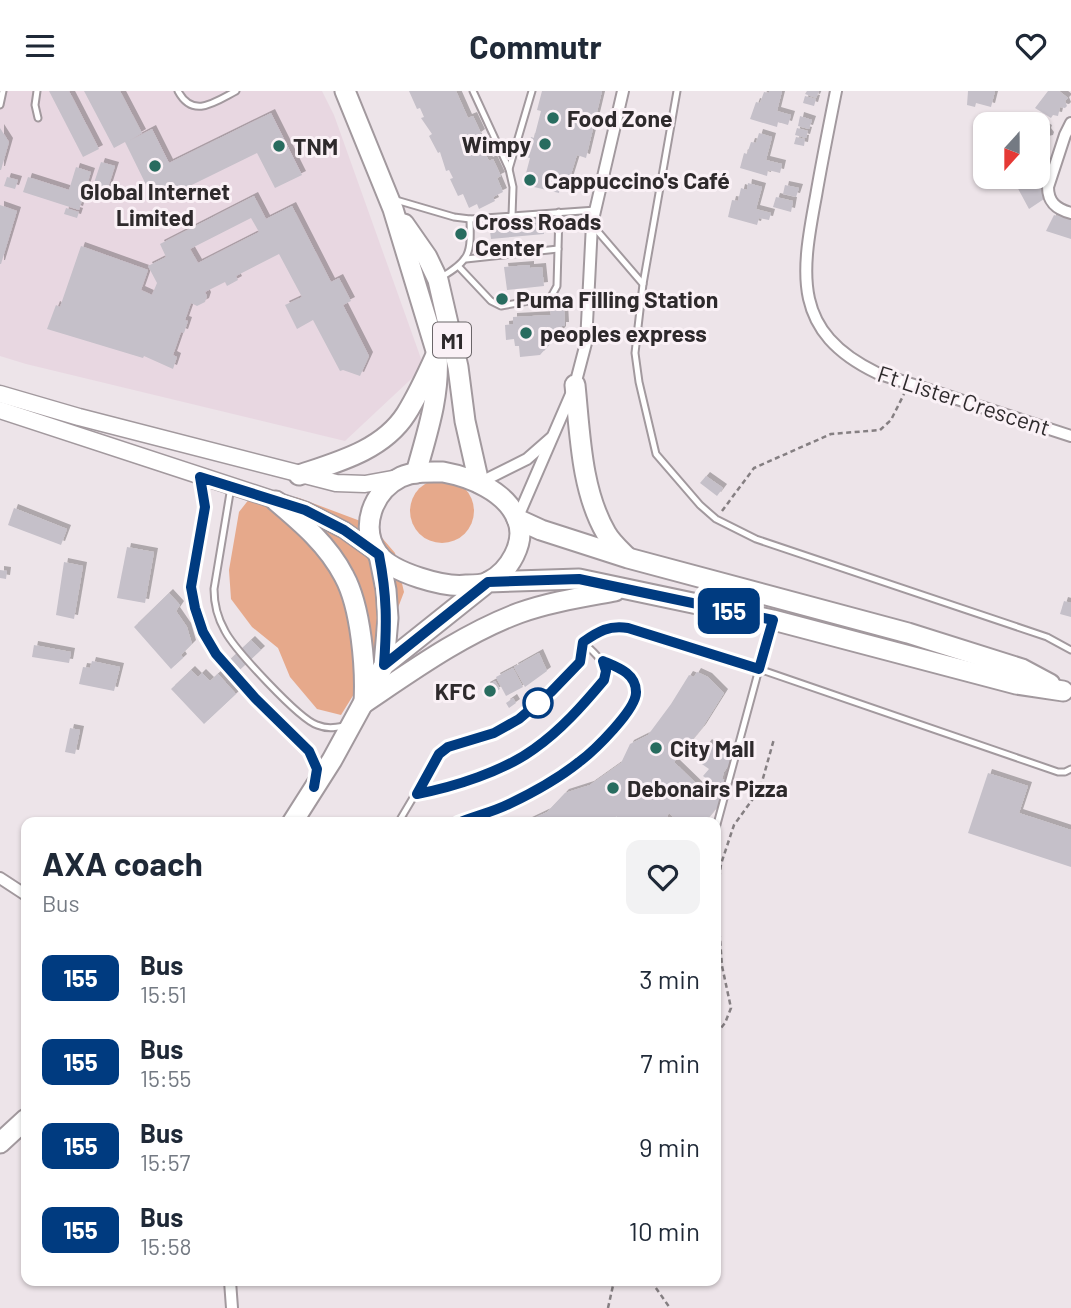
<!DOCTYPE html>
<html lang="en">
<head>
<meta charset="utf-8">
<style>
	body { margin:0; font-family:Barlow,sans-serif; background:#f2f2f3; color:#1f2937; height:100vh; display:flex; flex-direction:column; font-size:26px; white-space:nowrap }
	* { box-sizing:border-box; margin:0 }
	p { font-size:23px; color:#747a83 }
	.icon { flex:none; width:38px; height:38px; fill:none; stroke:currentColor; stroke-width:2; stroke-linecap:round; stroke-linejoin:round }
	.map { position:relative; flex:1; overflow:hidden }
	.side { position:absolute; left:21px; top:726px; width:700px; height:469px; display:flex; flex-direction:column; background:#fff; border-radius:14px; box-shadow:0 2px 5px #0004 }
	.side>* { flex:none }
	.badge { padding:0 14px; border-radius:10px; font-size:24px; line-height:46px }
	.needle { width:46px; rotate:201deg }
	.buttons { position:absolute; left:973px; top:21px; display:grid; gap:14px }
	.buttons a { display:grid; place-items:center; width:77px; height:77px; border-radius:14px; background:#fff; box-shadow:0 2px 5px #0004; font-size:35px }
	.map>.badge { position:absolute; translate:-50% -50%; box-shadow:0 0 0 4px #fff }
	.round { display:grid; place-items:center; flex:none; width:74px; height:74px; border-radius:14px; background:#f2f2f3 }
	.overview { display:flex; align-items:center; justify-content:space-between; height:119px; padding:0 21px }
	h1 { font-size:33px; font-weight:700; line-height:52px }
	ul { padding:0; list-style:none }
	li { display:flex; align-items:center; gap:21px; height:84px; padding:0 21px }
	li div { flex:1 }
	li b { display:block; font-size:26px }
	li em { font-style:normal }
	li .badge { min-width:77px; font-weight:700; text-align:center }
	header { display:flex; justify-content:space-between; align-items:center; height:91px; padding:0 21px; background:#fff; font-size:32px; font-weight:700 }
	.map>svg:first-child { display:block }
	.built { fill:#e8d7e1 }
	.green { fill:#e6a98b }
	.building { fill:#c5c0c9; fill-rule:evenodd; filter:url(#shadow) }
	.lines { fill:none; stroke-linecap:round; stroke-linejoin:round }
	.lane-casing { stroke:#a2999e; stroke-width:9 }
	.street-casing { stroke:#a2999e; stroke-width:14 }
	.secondary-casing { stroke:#a2999e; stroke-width:19 }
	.highway-casing { stroke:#a2999e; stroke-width:23 }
	.path { stroke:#857f82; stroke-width:2.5; stroke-dasharray:5 3.5; stroke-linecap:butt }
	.lane { stroke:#fff; stroke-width:5 }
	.street { stroke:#fff; stroke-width:10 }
	.secondary { stroke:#fff; stroke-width:16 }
	.highway { stroke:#fff; stroke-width:19 }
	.line-casing { stroke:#fff; stroke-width:16 }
	.line { stroke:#003b80; stroke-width:10 }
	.poi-dot { fill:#286c5f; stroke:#faf1f6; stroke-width:2.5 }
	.stop-dot { fill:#fff; stroke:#003b80; stroke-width:3.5 }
	.labels { text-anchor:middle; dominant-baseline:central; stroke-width:6; stroke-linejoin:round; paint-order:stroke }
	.shield { fill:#faf1f6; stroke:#6b6669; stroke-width:2 }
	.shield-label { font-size:21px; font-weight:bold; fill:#2e2a2c }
	.poi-label { font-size:23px; font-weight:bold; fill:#2e2a2c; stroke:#faf1f6; text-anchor:start }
	.street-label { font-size:23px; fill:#2e2a2c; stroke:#faf1f6 }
</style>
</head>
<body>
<header><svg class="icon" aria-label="menu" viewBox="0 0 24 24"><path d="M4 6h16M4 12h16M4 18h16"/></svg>Commutr<svg class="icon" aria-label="heart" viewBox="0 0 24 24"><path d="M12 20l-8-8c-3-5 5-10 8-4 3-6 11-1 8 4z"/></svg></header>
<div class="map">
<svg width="1071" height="1217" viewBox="0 0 1071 1217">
	<defs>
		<filter id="shadow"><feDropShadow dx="4" dy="-4" stdDeviation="0" flood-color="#0004"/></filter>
	</defs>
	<rect width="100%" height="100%" fill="#ede4e9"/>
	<polygon class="built" points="0,0 322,0 334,24 424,276 345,350 26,273 0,265"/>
	<g class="green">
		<circle cx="442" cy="420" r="32"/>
		<polygon points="257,398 299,407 371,434 395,462 404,501 383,556 341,624 317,618 290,586 278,557 252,536 231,508 229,479 239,421"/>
	</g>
	<g class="building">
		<polygon points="49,0 69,0 99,58 83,66"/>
		<polygon points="84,0 120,0 142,42 129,50 152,38 169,72 271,22 302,84 275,97 257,62 155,112 125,51 114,57"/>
		<polygon points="409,0 456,0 468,27 473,25 481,42 477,45 489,70 493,68 501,85 497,87 503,101 493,106 495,110 479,118 477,113 469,117 463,103 458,105 450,88 453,87 449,79 446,80 440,61 438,62 429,45 432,43 421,27 424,26 420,17 417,18"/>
		<polygon points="542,0 602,0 586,67 577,64 567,96 560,94 559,102 534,96 535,88 525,86 530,67 526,66 531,46 534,47 541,20 537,19"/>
		<polygon points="769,0 782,0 777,20 791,24 788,34 778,31 777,36 750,28 756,11 760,12 764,1 769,2"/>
		<polygon points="807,0 819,0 816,7 805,3"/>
		<polygon points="968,0 995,0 991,16 976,12 975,16 967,14"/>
		<polygon points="1048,0 1059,0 1068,7 1065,10 1067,15 1065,17 1060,16 1058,25 1053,24 1051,27 1035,17"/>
		<polygon points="805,5 816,8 814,15 803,12"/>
		<polygon points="800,25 812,29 809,38 798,35"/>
		<polygon points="1032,29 1048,38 1047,41 1050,45 1049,48 1044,49 1045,59 1040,60 1038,66 1038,33 1030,33"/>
		<polygon points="0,37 9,51 1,79 0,79"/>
		<polygon points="797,37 808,40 806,47 795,44"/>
		<polygon points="759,42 772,46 766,69 782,73 780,82 768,79 767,85 740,77 744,62 747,63 751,51 756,52"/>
		<polygon points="796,46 805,48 804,55 794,53"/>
		<polygon points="101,71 115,75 106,103 92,98"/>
		<polygon points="76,76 91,81 79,119 23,101 28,86 69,99"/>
		<polygon points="7,86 18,89 15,98 4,95"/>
		<polygon points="1022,86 1039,88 1038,97 1044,98 1044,108 1029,118 1015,92 1015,89"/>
		<polygon points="748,92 762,96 756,118 771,122 769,129 759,127 757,134 728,126 732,109 738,110 741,97 747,99"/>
		<polygon points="785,94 799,97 796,106 783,103"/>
		<path d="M254 105 266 128 292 115 331 191 339 187 351 210 343 214 369 265 360 285 343 279 340 280 313 229 297 238 285 214 302 206 279 163 236 185 238 189 227 195 225 191 205 201 207 205 205 211 197 215 191 212 185 229 188 230 184 242 181 241 173 264 177 266 173 278 144 265 143 267 47 238 56 214 60 216 81 155 148 179 141 199 152 204 157 192 148 175 166 166 160 153ZM251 127 259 141 198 172 190 158Z"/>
		<polygon points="776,106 793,110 791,121 773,116"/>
		<polygon points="0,114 17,120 1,173 0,173"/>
		<polygon points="66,117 79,121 77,127 64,123"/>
		<polygon points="1061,122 1067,128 1071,124 1071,148 1046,140 1054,124 1057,125"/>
		<polygon points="543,128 544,143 491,148 489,132"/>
		<polygon points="530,174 530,177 542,176 544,195 507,199 504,176"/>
		<polygon points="564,217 565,235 562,235 562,239 540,264 520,266 519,255 515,255 514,248 506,249 505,234 513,233 513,226 551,224 550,218"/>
		<polygon points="706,385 723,397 717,405 700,392"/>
		<polygon points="14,417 67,438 61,454 8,434"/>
		<polygon points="127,456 154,461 145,512 117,507"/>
		<polygon points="64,471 83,475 74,528 56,524"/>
		<polygon points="0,479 7,480 6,488 0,487"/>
		<polygon points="169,502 180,514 176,520 187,536 192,553 181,564 183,567 171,578 134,536"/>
		<polygon points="1064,510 1071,512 1071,526 1060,523"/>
		<polygon points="251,549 261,559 231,587 221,577"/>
		<polygon points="34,554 71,561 69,572 32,566"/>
		<polygon points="539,562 547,580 525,596 514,576"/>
		<polygon points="92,570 120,576 114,600 79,593 83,576 90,577"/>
		<polygon points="513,577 523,596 506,605 496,586"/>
		<polygon points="191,579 198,586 202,582 210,590 218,583 236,603 204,633 171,598"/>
		<polygon points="697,581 708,586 724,602 702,637 674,671 706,702 709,698 722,710 704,732 679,732 669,722 667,725 673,732 621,732 616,725 612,729 614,732 526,731 547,721 565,702 590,694 621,672 630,653 648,644 671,613 689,584 694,586"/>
		<polygon points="495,590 500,598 490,603 486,595"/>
		<polygon points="513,607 516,612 509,617 506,612"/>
		<polygon points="70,637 80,639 75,663 65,661"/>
		<polygon points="708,652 732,669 724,681 722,688 726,689 724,695 714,693 703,685 709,678 696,669"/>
		<polygon points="988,682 1028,695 1019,722 1071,739 1071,776 968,742"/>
	</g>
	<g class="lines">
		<g class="lane-casing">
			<g id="lane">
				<polyline points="37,0 35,14 38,27"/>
				<path d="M178 0C193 28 215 11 236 0"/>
				<polyline points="473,0 509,78 513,96 512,125"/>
				<polyline points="0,14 3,0"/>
				<polyline points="509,78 532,0"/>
				<polyline points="396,109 454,126 470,128 596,119"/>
				<polyline points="594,136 643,193 635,262 639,291 656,363 700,414 716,428 756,448 1047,546 1071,559"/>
				<polyline points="466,168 558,158"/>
				<polyline points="459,176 491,210 501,215 551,206 557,195 559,121"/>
				<path d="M440 187C471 169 471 162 470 128"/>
				<polyline points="643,193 677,0"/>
				<path d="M200 386C202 396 206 408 205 418 202 443 193 467 192 493 188 558 267 618 309 660L315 669 317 680"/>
				<path d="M231 396 214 498C214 514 217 526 225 540 235 559 299 628 317 634 327 638 334 637 344 635"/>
				<path d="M417 703C500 688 551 653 604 589 608 571 595 563 583 551"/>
				<path d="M409 732 401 727 439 663C454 652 473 650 490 644 516 633 563 596 578 572 582 567 582 558 583 551 599 540 609 534 628 537L759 578 772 532"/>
				<path d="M458 732C474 725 493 721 509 713 532 702 559 687 579 671 594 660 637 619 636 601 636 582 617 576 602 570"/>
				<polyline points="716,737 759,578 1058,681 1065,681 1071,678"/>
			</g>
		</g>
		<g class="street-casing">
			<g id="street">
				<path d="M836 0C829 35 822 70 816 105 801 184 792 241 877 282L1071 345"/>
				<path d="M1071 32 1065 44 1048 96C1048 111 1056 118 1071 122"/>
				<polyline points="479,392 527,368 551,347"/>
				<polyline points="517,428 575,294 586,252 592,133 623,0"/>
				<polyline points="0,787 26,804"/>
				<polyline points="230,1190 232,1217"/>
			</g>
		</g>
		<g class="secondary-casing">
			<g id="secondary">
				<polyline points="0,303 79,326 336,392 365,393 398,387"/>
				<polyline points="0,319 305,419 344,439 379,464"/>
			</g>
		</g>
		<g class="highway-casing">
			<g id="highway">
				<path d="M345 0 393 118 437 263C440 305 427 342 416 382"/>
				<polyline points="404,133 427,166 438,189 458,276 465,330 479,392"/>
				<path d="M575 294C580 342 581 399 606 442 611 451 620 459 627 466"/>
				<path d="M443 381C470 386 506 400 517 428 527 451 509 481 488 491 483 494 473 494 467 494 445 497 392 482 378 463 359 436 373 400 401 386 414 380 429 381 443 381Z"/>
				<path d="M299 384C338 371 383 359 406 323 418 304 427 284 436 264"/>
				<path d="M276 410C302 432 328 454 344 485 361 516 366 577 364 612 413 579 463 543 519 522 550 511 583 506 615 500"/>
				<polyline points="517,428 541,439 628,467 908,542 1022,578 1050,593"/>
				<polyline points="384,574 488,491 579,488 773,529 1016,593 1063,600"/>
				<polyline points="292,732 332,669 384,574 388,527 386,499 379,464"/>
				<polyline points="0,1052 26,1028"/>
			</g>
		</g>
		<g class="path">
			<polyline points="722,420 754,377 831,343 880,339 891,329 904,303"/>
			<polyline points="716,943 725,932 731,917 722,875 717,807 721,773 734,734 760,698 774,648"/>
			<polyline points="651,1190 670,1217"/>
			<polyline points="608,1217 614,1190"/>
		</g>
		<use href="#lane" class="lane"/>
		<use href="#street" class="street"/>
		<use href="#secondary" class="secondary"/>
		<use href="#highway" class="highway"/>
	</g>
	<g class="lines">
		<g class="line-casing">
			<path id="line" d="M314 696 317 678 309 660 255 607 216 563 203 541 195 517 191 496 205 416 200 386 305 419 344 439 379 464C387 505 387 532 384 574L488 491 579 488 773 529 759 578 628 537C609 534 599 540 583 551L580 571 551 601 519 628 494 642 448 656 439 663 417 703C454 696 504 680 534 658 561 639 583 614 604 589L606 580 603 570C617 576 636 582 636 601 637 618 594 660 579 671 559 687 532 702 509 713 493 721 475 725 458 732"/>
		</g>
		<use href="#line" class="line"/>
	</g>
	<g class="poi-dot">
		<circle cx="553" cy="27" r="7"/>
		<circle cx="545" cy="53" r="7"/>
		<circle cx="279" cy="55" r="7"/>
		<circle cx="155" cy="75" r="7"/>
		<circle cx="530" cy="89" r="7"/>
		<circle cx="461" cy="143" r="7"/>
		<circle cx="502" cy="208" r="7"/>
		<circle cx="526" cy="242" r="7"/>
		<circle cx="490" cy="600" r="7"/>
		<circle cx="656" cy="657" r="7"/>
		<circle cx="613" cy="697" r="7"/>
	</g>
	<circle class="stop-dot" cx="538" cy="612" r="14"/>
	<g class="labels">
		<rect class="shield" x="433" y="231.5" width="38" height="35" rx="5"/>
		<g class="shield-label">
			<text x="452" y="249">M1</text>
		</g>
		<g class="poi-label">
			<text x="567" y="27">Food Zone</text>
			<text x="531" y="53" text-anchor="end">Wimpy</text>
			<text x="293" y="55">TNM</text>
			<text x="544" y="89">Cappuccino's Café</text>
			<text x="155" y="100" text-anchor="middle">Global Internet<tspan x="155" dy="26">Limited</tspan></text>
			<text x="475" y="130">Cross Roads<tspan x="475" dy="26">Center</tspan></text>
			<text x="516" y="208">Puma Filling Station</text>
			<text x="540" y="242">peoples express</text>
			<text x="476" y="600" text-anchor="end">KFC</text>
			<text x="670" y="657">City Mall</text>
			<text x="627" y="697">Debonairs Pizza</text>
		</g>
		<g class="street-label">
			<text transform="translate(964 309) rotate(18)">Ft Lister Crescent</text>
		</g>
	</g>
</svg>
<div class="buttons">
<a><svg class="needle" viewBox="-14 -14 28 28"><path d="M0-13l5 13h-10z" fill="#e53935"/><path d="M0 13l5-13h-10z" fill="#747a83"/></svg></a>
</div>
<b class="badge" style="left:729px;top:520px;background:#003b80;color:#fff">155</b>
<section class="side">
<div class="overview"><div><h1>AXA coach</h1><p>Bus</p></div><a class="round"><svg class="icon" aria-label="heart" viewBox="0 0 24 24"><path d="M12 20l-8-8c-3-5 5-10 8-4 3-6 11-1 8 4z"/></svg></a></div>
<ul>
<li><span class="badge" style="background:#003b80;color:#fff">155</span><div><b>Bus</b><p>15:51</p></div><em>3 min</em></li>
<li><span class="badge" style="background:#003b80;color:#fff">155</span><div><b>Bus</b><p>15:55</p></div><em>7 min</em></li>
<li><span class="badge" style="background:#003b80;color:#fff">155</span><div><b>Bus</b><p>15:57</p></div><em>9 min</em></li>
<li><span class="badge" style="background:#003b80;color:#fff">155</span><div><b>Bus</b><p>15:58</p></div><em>10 min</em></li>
</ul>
</section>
</div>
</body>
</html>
